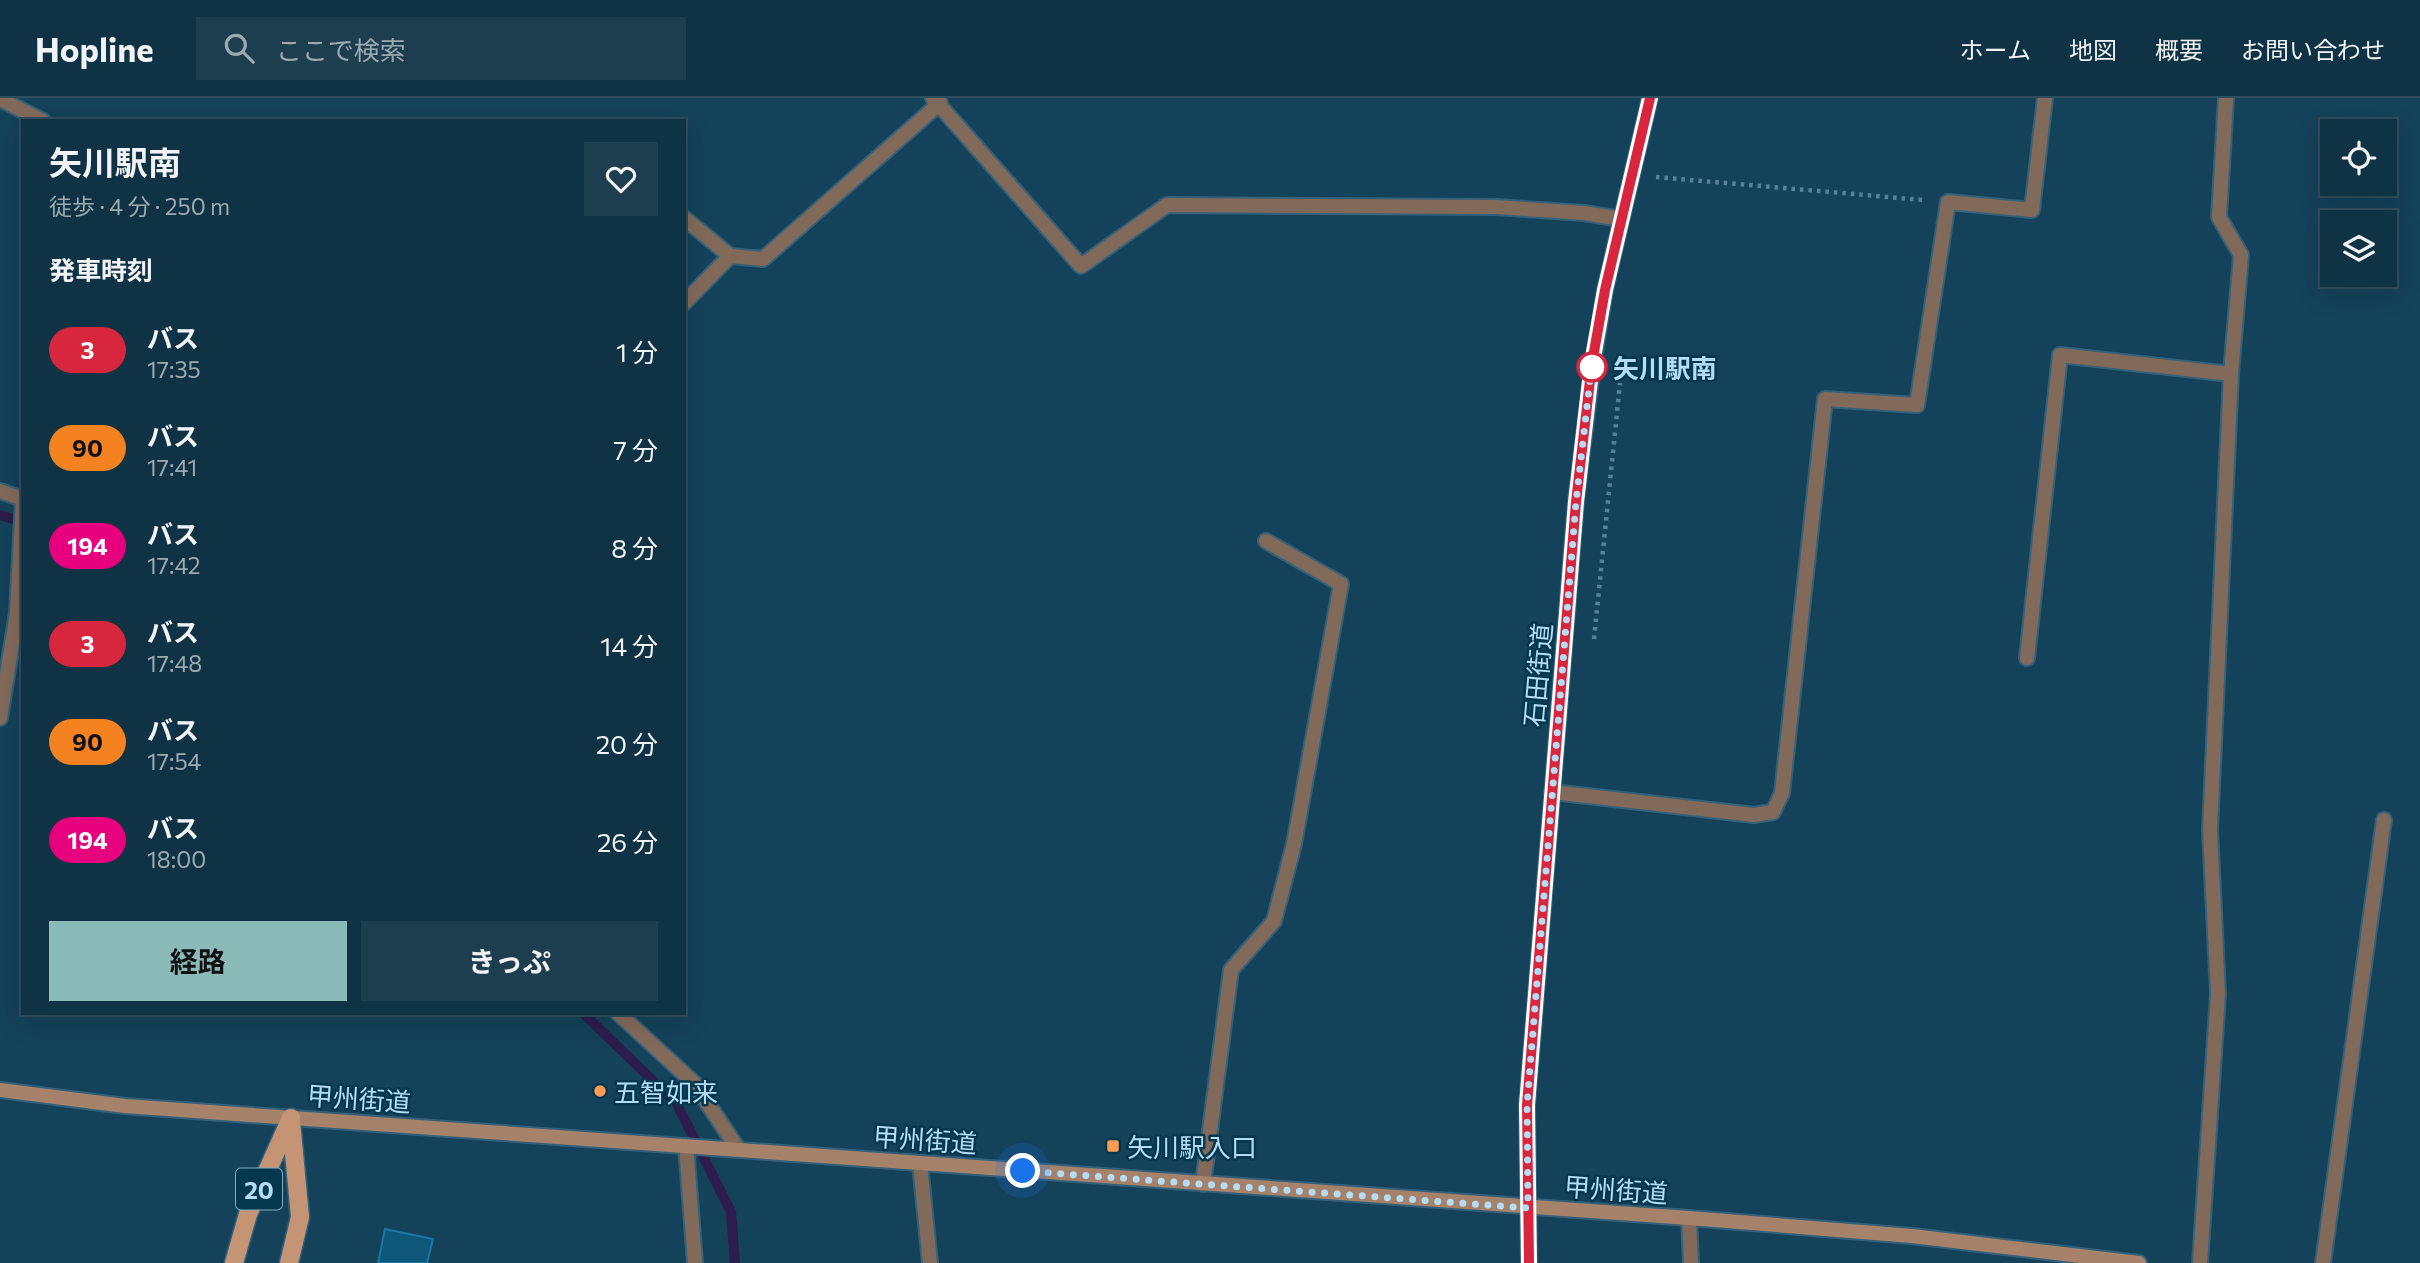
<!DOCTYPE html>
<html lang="ja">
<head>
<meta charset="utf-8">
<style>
	body { margin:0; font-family:Commissioner,"Noto Sans JP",sans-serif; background:#1d3e4f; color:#f1f3f6; height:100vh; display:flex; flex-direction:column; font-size:26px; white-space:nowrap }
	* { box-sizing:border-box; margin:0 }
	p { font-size:23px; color:#9baab2 }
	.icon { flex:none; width:38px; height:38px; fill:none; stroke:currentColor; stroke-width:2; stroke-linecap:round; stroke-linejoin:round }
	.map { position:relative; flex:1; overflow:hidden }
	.side { position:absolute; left:21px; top:21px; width:665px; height:896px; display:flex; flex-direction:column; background:#0f3244; border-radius:0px; box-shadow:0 7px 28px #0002,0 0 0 2px #2f4d5d }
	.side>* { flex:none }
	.badge { padding:0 14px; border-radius:23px; font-size:24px; line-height:46px }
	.controls { position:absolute; left:2320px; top:21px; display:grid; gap:14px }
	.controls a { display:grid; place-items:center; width:77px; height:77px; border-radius:0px; background:#0f3244; box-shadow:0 7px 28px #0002,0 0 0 2px #2f4d5d; font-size:35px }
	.you { position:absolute; width:35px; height:35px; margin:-18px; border:5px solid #fff; border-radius:50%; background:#1a73e8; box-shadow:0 0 0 10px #1a73e833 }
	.map>.badge { position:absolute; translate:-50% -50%; box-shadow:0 0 0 4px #fff }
	h2 { padding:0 28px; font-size:26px; line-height:63px }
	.round { display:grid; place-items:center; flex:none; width:74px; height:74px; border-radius:0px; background:#1d3e4f }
	.overview { display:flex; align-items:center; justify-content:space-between; height:119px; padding:0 28px }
	h1 { font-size:33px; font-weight:700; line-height:52px }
	.cta { display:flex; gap:14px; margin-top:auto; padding:14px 28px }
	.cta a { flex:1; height:80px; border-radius:0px; background:#8bbbb9; color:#111; font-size:28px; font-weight:700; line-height:80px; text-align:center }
	.cta a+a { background:#1d3e4f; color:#f1f3f6 }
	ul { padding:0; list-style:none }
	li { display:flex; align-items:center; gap:21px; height:98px; padding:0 28px }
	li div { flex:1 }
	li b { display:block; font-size:26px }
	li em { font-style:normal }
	li .badge { min-width:77px; font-weight:700; text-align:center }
	header { display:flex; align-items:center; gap:42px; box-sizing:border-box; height:98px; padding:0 35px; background:#0f3244; border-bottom:2px solid #2f4d5d }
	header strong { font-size:33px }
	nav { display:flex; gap:38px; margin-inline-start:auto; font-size:24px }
	.search { width:490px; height:63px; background:#1d3e4f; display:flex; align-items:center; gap:18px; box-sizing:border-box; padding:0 24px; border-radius:0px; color:#9baab2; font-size:26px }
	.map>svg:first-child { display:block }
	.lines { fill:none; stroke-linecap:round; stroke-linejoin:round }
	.stream { stroke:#2c1d4d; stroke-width:10 }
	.building { fill:#0f5778; stroke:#1878a3; stroke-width:2 }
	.service-casing { stroke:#346179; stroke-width:18 }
	.minor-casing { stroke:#346179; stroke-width:18 }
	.tertiary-casing { stroke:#346179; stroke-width:18 }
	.secondary-casing { stroke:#346179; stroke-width:18 }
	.primary-casing { stroke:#346179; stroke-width:21 }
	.path { stroke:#568199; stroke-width:4.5; stroke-dasharray:3.5 5; stroke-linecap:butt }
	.service { stroke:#826a5b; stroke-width:14 }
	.minor { stroke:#826a5b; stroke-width:14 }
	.tertiary { stroke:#826a5b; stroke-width:14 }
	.secondary { stroke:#a7826a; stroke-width:14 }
	.primary { stroke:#c49475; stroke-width:18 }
	.line-casing { stroke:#fff; stroke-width:16 }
	.line { stroke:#d7263d; stroke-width:10 }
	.walk { stroke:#b4dcf4; stroke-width:7; stroke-dasharray:0 12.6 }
	.stop-dot { fill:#fff; stroke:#d7263d; stroke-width:3.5 }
	.poi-dot { fill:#fd9c56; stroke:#05384e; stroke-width:2.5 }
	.labels { text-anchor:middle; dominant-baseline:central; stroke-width:5; stroke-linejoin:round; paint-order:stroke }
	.shield { fill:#05384e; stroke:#80abc2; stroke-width:2 }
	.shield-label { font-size:24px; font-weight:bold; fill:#b4dcf4 }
	.stop-label { font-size:26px; font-weight:bold; fill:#b4dcf4; stroke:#05384e; text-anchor:start }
	.street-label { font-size:26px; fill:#b4dcf4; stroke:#05384e }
	.poi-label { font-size:26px; fill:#b4dcf4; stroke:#05384e; text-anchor:start }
</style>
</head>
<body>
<header>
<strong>Hopline</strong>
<div class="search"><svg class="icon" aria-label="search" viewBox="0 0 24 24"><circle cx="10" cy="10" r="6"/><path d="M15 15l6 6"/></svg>ここで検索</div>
<nav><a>ホーム</a><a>地図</a><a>概要</a><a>お問い合わせ</a></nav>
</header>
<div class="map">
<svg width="2420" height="1165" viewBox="0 0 2420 1165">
	<rect width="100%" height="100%" fill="#14425a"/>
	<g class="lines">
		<g class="stream">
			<polyline points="0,417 23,424"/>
			<polyline points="583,915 677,1006 731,1114 735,1165"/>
		</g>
	</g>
	<polygon class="building" points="385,1131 433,1141 427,1165 378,1165"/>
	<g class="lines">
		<g class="service-casing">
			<g id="service">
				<polyline points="730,158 763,161 940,5"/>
				<polyline points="1917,307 1948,104 2032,112 2045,0"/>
				<polyline points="2027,560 2060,257 2231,276 2241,157 2219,119 2226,0"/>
				<polyline points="0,620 17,515 23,401"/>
				<polyline points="686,1048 695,1165"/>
				<polyline points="1203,1086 1231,872 1274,823 1294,746 1341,486 1266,443"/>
				<polyline points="2200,1165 2218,896 2210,732 2231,276"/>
				<polyline points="2323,1165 2384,722"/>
			</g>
		</g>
		<g class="minor-casing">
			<g id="minor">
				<polyline points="933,0 1081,168 1167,107 1496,109 1584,115 1621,121"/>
				<polyline points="0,1 43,23"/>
				<polyline points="684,120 730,158 684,205"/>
				<polyline points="0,393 23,401"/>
				<polyline points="1552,694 1754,717 1773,714 1782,695 1825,301 1917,307"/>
				<polyline points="618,915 694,985 738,1051"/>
				<polyline points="920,1066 930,1165"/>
				<polyline points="1689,1120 1691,1165"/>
			</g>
		</g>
		<g class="tertiary-casing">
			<polyline id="tertiary" points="1529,1165 1527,1007 1576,403 1593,265 1605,192 1650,0"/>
		</g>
		<g class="secondary-casing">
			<polyline id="secondary" points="0,992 125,1008 1689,1120 1912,1138 2139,1165"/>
		</g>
		<g class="primary-casing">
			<g id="primary">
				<polyline points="234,1165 248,1116 291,1020"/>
				<polyline points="289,1165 300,1119 291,1023"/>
			</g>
		</g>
		<g class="path">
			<polyline points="1656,79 1923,102"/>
			<polyline points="1594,541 1620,285"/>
		</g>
		<use href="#service" class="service"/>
		<use href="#minor" class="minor"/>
		<use href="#tertiary" class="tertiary"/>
		<use href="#secondary" class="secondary"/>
		<use href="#primary" class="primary"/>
	</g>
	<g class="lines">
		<g class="line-casing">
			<polyline id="line" points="1529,1165 1527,1007 1576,404 1592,265 1605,192 1650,0"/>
		</g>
		<use href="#line" class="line"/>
		<polyline class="walk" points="1023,1073 1528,1110 1527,1007 1576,404 1592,265 1592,269"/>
	</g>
	<circle class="stop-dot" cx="1592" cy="269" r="14"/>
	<g class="poi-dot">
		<circle cx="600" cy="993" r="7"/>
		<rect x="1106" y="1041" width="14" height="14" rx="3.5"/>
	</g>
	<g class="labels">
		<rect class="shield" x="236" y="1070.5" width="46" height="41" rx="5"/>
		<g class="shield-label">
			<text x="259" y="1091">20</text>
		</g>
		<g class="stop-label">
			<text x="1613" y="269">矢川駅南</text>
		</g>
		<g class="street-label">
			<text transform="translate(1537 577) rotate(-85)">石田街道</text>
			<text transform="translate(359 1000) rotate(4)">甲州街道</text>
			<text transform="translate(925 1041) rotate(4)">甲州街道</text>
			<text transform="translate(1616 1091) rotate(4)">甲州街道</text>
		</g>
		<g class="poi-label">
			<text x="614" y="993">五智如来</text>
			<text x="1127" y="1048">矢川駅入口</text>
		</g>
	</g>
</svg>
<div class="controls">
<a><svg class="icon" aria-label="locate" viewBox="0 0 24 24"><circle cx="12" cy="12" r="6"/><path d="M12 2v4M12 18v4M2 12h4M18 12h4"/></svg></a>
<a><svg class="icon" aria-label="layers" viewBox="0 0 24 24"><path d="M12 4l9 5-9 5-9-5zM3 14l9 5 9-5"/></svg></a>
</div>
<div class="you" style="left:1023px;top:1073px"></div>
<section class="side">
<div class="overview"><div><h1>矢川駅南</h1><p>徒歩 · 4 分 · 250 m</p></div><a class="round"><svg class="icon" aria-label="heart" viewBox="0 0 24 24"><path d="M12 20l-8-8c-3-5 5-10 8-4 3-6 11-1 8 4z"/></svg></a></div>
<h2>発車時刻</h2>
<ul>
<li><span class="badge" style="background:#d7263d;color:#fff">3</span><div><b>バス</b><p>17:35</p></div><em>1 分</em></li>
<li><span class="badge" style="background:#f58220;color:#111">90</span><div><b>バス</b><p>17:41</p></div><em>7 分</em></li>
<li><span class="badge" style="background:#e6007e;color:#fff">194</span><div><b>バス</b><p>17:42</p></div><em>8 分</em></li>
<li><span class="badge" style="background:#d7263d;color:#fff">3</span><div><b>バス</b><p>17:48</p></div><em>14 分</em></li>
<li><span class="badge" style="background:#f58220;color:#111">90</span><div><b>バス</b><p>17:54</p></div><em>20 分</em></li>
<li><span class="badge" style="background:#e6007e;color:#fff">194</span><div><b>バス</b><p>18:00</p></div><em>26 分</em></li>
</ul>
<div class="cta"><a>経路</a><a>きっぷ</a></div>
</section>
</div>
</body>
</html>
